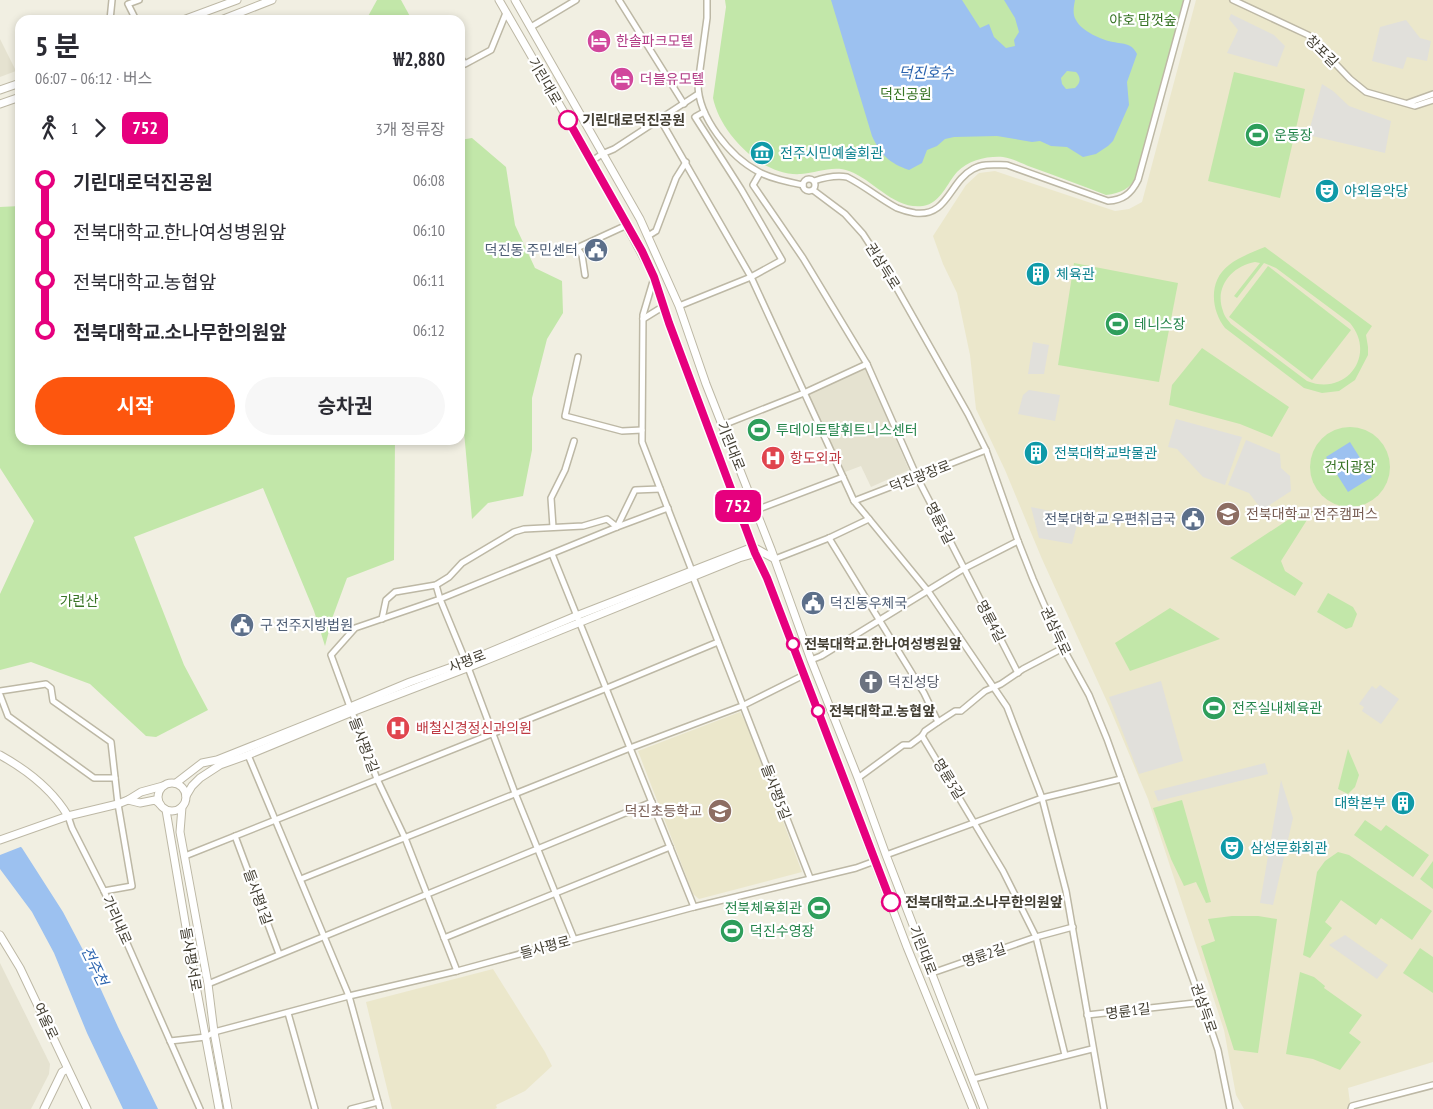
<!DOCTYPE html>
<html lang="ko">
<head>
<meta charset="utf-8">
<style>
	body { margin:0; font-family:"PT Sans Narrow","Noto Sans KR",sans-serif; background:#f7f7f7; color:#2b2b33; height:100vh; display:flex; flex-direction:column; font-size:19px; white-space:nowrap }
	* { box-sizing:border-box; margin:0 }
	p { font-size:16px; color:#7c7c81 }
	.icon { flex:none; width:28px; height:28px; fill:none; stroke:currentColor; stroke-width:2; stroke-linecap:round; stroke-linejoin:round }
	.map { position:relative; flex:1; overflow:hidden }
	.drawer { position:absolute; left:15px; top:15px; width:450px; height:430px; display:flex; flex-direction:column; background:#fff; border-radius:15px; box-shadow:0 2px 8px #0003 }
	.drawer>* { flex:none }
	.badge { padding:0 10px; border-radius:8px; font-size:18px; line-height:32px }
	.map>.badge { position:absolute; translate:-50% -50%; box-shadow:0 0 0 2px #fff }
	.legs { display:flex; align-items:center; gap:8px; height:55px; padding:0 20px; font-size:16px }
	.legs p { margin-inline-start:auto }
	.overview { display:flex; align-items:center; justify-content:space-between; height:85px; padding:0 20px }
	h1 { font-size:28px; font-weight:700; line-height:38px }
	.primary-button { display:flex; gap:10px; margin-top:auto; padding:10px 20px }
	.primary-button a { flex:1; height:58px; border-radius:30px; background:#fd560e; color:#fff; font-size:20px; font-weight:700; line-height:58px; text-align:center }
	.primary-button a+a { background:#f7f7f7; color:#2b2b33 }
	ul { padding:0 20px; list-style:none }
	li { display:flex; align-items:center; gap:18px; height:50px; font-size:19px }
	li i { display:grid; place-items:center; width:8px; height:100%; margin:0 6px; background:currentColor }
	li i::after { content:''; width:12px; height:12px; margin:-6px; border:4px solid; border-radius:50%; background:#fff }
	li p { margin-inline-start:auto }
	li:first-child i { background:linear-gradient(#0000 50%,currentColor 0) }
	li:last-child i { background:linear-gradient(currentColor 50%,#0000 0) }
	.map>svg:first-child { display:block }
	.residential { fill:#e5e2d0 }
	.education { fill:#ebe7cb }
	.green { fill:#c2e7a9; fill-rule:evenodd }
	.parking { fill:#e1e0db }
	.water { fill:#9cc1f0; fill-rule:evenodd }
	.pier { fill:#f1efe2 }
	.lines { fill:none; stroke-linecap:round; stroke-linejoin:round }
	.minor-casing { stroke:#bdb8a5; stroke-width:8 }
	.tertiary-casing { stroke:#bdb8a5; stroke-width:9 }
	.minor { stroke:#fff; stroke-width:5 }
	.tertiary { stroke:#fff; stroke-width:7 }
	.line-1-casing { stroke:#fff; stroke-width:11 }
	.line-1 { stroke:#e6007e; stroke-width:8 }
	.stop-1-dot { fill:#fff; stroke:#e6007e; stroke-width:2.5 }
	.labels { text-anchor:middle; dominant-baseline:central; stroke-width:4.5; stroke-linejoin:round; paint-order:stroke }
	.park-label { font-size:14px; fill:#387426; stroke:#fff }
	.hotel-label { font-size:14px; fill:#b23c85; stroke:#fff; text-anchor:start }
	.street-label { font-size:14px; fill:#433f33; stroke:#fff }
	.stop-label { font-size:14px; font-weight:bold; fill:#433f33; stroke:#fff; text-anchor:start }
	.leisure-label { font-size:14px; fill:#27864d; stroke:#fff; text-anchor:start }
	.culture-label { font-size:14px; fill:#0d838f; stroke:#fff; text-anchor:start }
	.service-label { font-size:14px; fill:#4e5e75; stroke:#fff; text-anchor:end }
	.health-label { font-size:14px; fill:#be3a42; stroke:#fff; text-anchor:start }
	.education-label { font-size:14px; fill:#785e54; stroke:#fff; text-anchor:start }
	.worship-label { font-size:14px; fill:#5b616d; stroke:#fff; text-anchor:start }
	.water-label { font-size:15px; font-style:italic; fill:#2b64af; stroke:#fff }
</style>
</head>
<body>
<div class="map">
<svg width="1433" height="1109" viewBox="0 0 1433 1109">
	<rect width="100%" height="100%" fill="#f1efe2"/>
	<g class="residential">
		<polygon points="0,39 16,71 0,77"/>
		<polygon points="865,367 909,470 871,487 861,466 845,472 807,394"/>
		<polygon points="0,963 50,1064 49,1074 31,1109 0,1109"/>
	</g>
	<g class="education">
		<polygon points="1196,0 1433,0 1433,1062 1348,1088 1350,1103 1348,1109 1244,1109 1236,1095 1224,1030 1148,799 1109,706 1042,559 1005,470 976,409 970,355 957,293 943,264 933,236 966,185 979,173 995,171 1115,211 1129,209 1142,202"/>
		<polygon points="740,712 746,723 802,872 699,899 693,894 638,751"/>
		<polygon points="493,969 545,1052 552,1066 525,1091 496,1105 497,1108 495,1109 392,1109 366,1002"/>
	</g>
	<g class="green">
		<polygon points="377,0 401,0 412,20 366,20"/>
		<path d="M725 0H1185L1137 176C1130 189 1121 193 1106 195 1081 185 1056 176 1031 167 1023 164 1012 158 1003 157 987 156 969 160 957 172 947 183 941 203 923 206 894 210 874 180 849 171 833 165 817 173 801 174 762 177 720 133 713 98L726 7Z"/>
		<polygon points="1234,72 1305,89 1280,198 1208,181"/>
		<polygon points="472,138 506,167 515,225 535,268 562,281 563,313 547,339 532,398 532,450 523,496 488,503 472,519 464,432 460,432 460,140"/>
		<polygon points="20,206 20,440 395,440 394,560 347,578 333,616 325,646 314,611 263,488 134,537 184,665 208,710 156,737 146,736 90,684 31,662 0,670 0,594 34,521 0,468 0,207"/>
		<path d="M1265 247 1372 326 1366 335 1368 347V355L1355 380 1339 391 1322 393 1304 388 1225 328C1211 310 1208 281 1229 265 1239 257 1253 252 1265 247ZM1255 262 1260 263 1234 296 1237 298 1264 263 1276 268 1350 323C1377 355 1346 397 1307 381L1231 324C1228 320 1224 316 1223 311 1214 287 1232 266 1255 262Z"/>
		<polygon points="1074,263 1178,283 1159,382 1058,365"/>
		<polygon points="1268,266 1351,330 1312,380 1229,317"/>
		<polygon points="1202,348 1289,407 1272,437 1240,424 1169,405 1172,385"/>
		<circle cx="1350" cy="467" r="40"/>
		<polygon points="1306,508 1312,512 1281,561 1285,571 1303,583 1295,596 1230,558"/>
		<polygon points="1328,593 1353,607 1357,614 1352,627 1346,629 1317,612"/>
		<polygon points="1170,608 1220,639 1130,671 1115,643"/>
		<polygon points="1348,749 1359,775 1355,787 1348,794 1338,789"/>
		<polygon points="1182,800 1211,902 1206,903 1196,882 1184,886 1171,859 1153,808"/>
		<polygon points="1365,820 1381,831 1386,825 1429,855 1413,877 1354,835"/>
		<polygon points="1338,852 1349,855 1432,911 1412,940 1381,918 1376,925 1341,900 1325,922 1332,928 1310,958 1303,955 1317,872 1325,861"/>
		<polygon points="1433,861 1433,889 1420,879"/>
		<polygon points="1232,916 1258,916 1277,919 1258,1053 1234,1050 1201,946 1215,941 1208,919"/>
		<polygon points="1420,948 1433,957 1433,993 1403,973"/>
		<polygon points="1300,972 1314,977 1325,986 1324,988 1362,1015 1349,1033 1361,1042 1340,1070 1313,1059 1286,1054"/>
	</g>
	<g class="parking">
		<polygon points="1231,14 1274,35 1285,46 1277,67 1227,53 1238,30 1229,19"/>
		<polygon points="1406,20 1420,38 1431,41 1427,61 1407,57 1403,69 1372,61 1380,27"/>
		<polygon points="1322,84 1333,91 1349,106 1391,121 1385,153 1308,135"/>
		<polygon points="1033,342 1049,345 1044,374 1028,374"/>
		<polygon points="1029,390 1060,395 1055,421 1018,414 1023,395"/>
		<polygon points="1176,419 1242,437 1225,485 1203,477 1177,449 1168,447"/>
		<polygon points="1246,440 1280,454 1281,468 1290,476 1291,491 1262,510 1249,493 1228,485"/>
		<polygon points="1031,507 1079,517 1072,544 1039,538"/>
		<polygon points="1161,681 1183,761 1139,774 1109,697"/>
		<polygon points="1380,685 1399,699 1381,724 1362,711 1364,707 1359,704 1372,686 1376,689"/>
		<polygon points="1265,763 1268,774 1158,801 1154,791"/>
		<polygon points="1281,780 1293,818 1273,905 1260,903"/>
		<polygon points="1345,935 1388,965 1377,979 1329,945"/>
	</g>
	<g class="water">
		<path d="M831 0H962L980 28 989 24 994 37 1006 48 1015 46 1014 40 1019 32 1015 18 1004 0H1075C1074 6 1072 14 1076 20 1081 31 1102 40 1113 42 1124 44 1132 43 1137 54L1127 82 1129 105 1113 141 1108 146 1096 154 1083 157 1067 147 1051 146 1040 141 1032 142 997 136 954 137 945 139 937 146 927 150 922 163 909 170C889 163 881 155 872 136ZM1067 71 1076 72C1081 77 1081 83 1075 88L1066 89 1062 84 1061 78Z"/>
		<polygon points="1350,442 1372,477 1348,492 1326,457"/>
		<polygon points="0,826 22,848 63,912 83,950 118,1027 158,1109 123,1109 87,1033 54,953 32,912 0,869"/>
	</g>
	<polygon class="pier" points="2,825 23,846 0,855 0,826"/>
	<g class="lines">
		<g class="minor-casing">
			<g id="minor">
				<polyline points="619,0 684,104"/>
				<path d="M707 0V18L698 84C698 117 730 157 759 172 772 179 788 182 803 185"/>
				<polyline points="1233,0 1308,35 1350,79 1366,92 1415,106 1433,100"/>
				<polyline points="110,20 112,0"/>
				<polyline points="136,20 128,4 139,0"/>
				<polyline points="531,27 576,0"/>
				<polyline points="460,57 465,64 491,50 506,13"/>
				<polyline points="1408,103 1433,94"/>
				<polyline points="660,119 751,277 843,477"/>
				<polyline points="592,161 602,154 614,149 698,94"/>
				<polyline points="760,173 753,185 803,258 867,364 917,477 1018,673"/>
				<circle cx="809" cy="185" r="6"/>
				<path d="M814 181C826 177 836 175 847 177 865 186 880 199 897 208 902 210 909 212 915 213 948 217 949 182 973 169 983 163 996 165 1007 165L1108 201C1123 200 1131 194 1138 180L1187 0"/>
				<polyline points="813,190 845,214 863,234 887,271 968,414 986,450 1018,541 1033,579 1063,648 1089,695 1107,739 1213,1035 1218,1050 1230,1109"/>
				<polyline points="648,236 656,231 676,178 686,162"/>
				<polyline points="585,275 582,255 577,248 627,225"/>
				<polyline points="654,278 643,315 642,442 692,571"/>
				<polyline points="679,306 751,277 782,260 741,189 695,117 704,112"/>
				<polyline points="643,319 664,306"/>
				<polyline points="578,357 565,416 622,431 642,430"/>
				<polyline points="723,425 804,393 867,364"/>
				<polyline points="756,510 843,477 854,501"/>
				<polyline points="869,519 928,591 1007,707 1042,798 1066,891 1104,1109"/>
				<polyline points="553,527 551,498 565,470 574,441"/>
				<polyline points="829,538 924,693 938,722"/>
				<polyline points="552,554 694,907"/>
				<polyline points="775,559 829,538 869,519 854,501 986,450"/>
				<polyline points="693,577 810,878"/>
				<polyline points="436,585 440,599 466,662 515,793 574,939"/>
				<polyline points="382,619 386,600 395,592 436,585 449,577 462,563 514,532 524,529 583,526 607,519 617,527 635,490 660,489"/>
				<polyline points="811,660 821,656 963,569 1018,541"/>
				<polyline points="0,691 46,684 51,688 53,701 111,742 118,804 132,886 104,891"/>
				<polyline points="0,695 8,716 94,778 115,778"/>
				<polyline points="350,707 331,655 355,628 440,599 617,527 668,508"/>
				<polyline points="352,712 377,779 405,838 457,971"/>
				<polyline points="922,736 1003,871 1036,937 1065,1055"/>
				<polyline points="248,755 349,996 380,1109"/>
				<polyline points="858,778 903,745 910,745 922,736 925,731 938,722 955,711 961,711 985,691 1001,684 1023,669 1063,648"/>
				<polyline points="68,816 72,828 104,891 200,1109"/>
				<polyline points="235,836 279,954"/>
				<polyline points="886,855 1042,798 1121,779"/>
				<polyline points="185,856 607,688 718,642"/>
				<polyline points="301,879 630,748 742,706 804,675"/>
				<polyline points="444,938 670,847"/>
				<polyline points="932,973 1036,937 1073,927"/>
				<polyline points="208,984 652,802"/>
				<polyline points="288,1013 315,1109"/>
				<polyline points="1087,1015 1195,1003 1202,1001"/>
				<polyline points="170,1041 206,1037 214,1032 349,996 457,971 694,907 856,868 875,861"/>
				<polyline points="973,1079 1092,1049"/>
				<polyline points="351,1109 378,1102"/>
				<polyline points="1351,1109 1352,1106 1433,1085"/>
			</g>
		</g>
		<g class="tertiary-casing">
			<g id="tertiary">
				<polyline points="499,0 592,161 654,277 669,323 755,553 767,578 907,947 973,1109"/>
				<polyline points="515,0 640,219 679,306 706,384 771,549 811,660 858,778 886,855 984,1109"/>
				<polyline points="183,20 237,0"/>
				<polyline points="221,20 272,0"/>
				<polyline points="0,90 20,83"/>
				<polyline points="0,104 20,97"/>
				<path d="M0 755C27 770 52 789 68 816"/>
				<circle cx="172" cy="797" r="14"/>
				<polyline points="176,783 202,763 217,760 350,707 410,682 466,662 576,616 753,547 775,559"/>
				<polyline points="186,796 192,786 200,778 220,765 248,755 352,712 467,668 739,558 760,552"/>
				<polyline points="128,800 140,803 155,800 160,804"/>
				<polyline points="182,807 180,832 208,984 214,1032 228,1109"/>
				<polyline points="166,810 196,986 219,1109"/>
				<polyline points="0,840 68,816 118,804 128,800 141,792 163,786"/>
				<polyline points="0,935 20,968 87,1109"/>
				<polyline points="44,1109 62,1072 67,1069"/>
			</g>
		</g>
		<use href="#minor" class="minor"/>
		<use href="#tertiary" class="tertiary"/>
	</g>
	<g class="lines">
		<g class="line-1-casing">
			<polyline id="line-1" points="568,120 642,251 654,277 669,323 755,553 767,578 891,902"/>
		</g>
		<use href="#line-1" class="line-1"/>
	</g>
	<defs>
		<g id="hotel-disc" transform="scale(1.25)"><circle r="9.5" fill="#d1479c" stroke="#fff"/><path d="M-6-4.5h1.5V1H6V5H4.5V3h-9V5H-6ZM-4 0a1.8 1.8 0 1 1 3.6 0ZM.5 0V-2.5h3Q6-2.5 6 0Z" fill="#fff"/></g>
		<g id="stadium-disc" transform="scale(1.25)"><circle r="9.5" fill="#2e9e5b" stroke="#fff"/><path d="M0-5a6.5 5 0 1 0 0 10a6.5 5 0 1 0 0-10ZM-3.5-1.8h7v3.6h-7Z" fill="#fff"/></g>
		<g id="museum-disc" transform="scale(1.25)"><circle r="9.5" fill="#0f9aa8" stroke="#fff"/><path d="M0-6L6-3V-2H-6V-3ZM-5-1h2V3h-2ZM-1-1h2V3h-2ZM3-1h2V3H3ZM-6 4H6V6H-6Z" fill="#fff"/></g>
		<g id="theatre-disc" transform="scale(1.25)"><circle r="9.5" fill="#0f9aa8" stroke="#fff"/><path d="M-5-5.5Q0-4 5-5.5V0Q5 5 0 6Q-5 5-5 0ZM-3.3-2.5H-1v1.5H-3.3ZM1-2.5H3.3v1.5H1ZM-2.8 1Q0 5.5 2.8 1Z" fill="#fff"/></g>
		<g id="civic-disc" transform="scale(1.25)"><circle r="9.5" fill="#5c6f8a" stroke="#fff"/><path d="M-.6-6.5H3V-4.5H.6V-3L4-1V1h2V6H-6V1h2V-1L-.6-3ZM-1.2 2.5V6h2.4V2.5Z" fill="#fff"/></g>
		<g id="building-disc" transform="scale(1.25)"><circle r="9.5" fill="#0f9aa8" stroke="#fff"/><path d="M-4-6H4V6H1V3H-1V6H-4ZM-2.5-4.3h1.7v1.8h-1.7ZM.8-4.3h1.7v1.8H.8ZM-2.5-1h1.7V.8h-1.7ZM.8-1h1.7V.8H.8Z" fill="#fff"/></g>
		<g id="hospital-disc" transform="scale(1.25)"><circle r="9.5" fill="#e0444e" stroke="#fff"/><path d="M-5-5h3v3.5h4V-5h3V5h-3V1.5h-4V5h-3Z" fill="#fff"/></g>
		<g id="university-disc" transform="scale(1.25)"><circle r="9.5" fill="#8d6e63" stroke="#fff"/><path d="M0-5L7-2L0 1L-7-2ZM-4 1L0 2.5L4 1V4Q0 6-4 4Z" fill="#fff"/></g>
		<g id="church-disc" transform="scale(1.25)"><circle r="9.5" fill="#6b7280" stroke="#fff"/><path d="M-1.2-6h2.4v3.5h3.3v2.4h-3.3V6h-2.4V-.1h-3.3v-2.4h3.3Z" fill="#fff"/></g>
		<g id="school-disc" transform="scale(1.25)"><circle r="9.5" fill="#8d6e63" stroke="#fff"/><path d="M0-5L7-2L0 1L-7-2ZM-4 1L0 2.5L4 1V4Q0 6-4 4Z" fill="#fff"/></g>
	</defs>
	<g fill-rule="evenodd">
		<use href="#hotel-disc" x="599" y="41"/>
		<use href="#hotel-disc" x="622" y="79"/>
		<use href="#stadium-disc" x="1257" y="135"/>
		<use href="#museum-disc" x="762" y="153"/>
		<use href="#theatre-disc" x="1327" y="191"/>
		<use href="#civic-disc" x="596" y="250"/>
		<use href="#building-disc" x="1038" y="274"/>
		<use href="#stadium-disc" x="1117" y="324"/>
		<use href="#stadium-disc" x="759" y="430"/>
		<use href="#building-disc" x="1036" y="453"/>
		<use href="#hospital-disc" x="773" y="458"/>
		<use href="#university-disc" x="1228" y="514"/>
		<use href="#civic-disc" x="1193" y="519"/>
		<use href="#civic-disc" x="813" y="603"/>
		<use href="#civic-disc" x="242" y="625"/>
		<use href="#church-disc" x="871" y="682"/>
		<use href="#stadium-disc" x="1214" y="708"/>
		<use href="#hospital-disc" x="398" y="728"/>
		<use href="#building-disc" x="1403" y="803"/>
		<use href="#school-disc" x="720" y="811"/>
		<use href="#theatre-disc" x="1232" y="848"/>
		<use href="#stadium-disc" x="819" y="908"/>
		<use href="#stadium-disc" x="732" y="931"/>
	</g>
	<g class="stop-1-dot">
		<circle cx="568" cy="120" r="9"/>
		<circle cx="793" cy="644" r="6"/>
		<circle cx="818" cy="711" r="6"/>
		<circle cx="891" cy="902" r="9"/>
	</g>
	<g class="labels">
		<g class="park-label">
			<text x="1143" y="20">야호 맘껏숲</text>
			<text x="906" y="94">덕진공원</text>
			<text x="1350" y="467">건지광장</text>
			<text x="79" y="601">가련산</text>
		</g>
		<g class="hotel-label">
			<text x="616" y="41">한솔파크모텔</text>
			<text x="640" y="79">더블유모텔</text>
		</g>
		<g class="street-label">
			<text transform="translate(1322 51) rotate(45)">창포길</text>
			<text transform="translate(545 81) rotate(60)">기린대로</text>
			<text transform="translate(883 266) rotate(58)">권삼득로</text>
			<text transform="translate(731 446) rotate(68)">기린대로</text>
			<text transform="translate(920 476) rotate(-21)">덕진광장로</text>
			<text transform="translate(940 523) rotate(63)">명륜5길</text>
			<text transform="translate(991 621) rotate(62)">명륜4길</text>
			<text transform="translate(1056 631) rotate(65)">권삼득로</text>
			<text transform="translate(467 661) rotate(-21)">사평로</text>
			<text transform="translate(364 745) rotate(69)">들사평2길</text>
			<text transform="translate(949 779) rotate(58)">명륜3길</text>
			<text transform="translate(776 792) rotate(69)">들사평5길</text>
			<text transform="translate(258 897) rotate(70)">들사평1길</text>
			<text transform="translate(117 920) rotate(66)">가리내로</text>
			<text transform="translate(545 947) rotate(-15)">들사평로</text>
			<text transform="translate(923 950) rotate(69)">기린대로</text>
			<text transform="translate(984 955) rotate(-19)">명륜2길</text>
			<text transform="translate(191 959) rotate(80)">들사평서로</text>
			<text transform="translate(1204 1008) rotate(71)">권삼득로</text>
			<text transform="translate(1128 1011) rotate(-7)">명륜1길</text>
			<text transform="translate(46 1021) rotate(65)">여울로</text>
		</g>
		<g class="stop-label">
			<text x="582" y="120">기린대로덕진공원</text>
			<text x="804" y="644">전북대학교.한나여성병원앞</text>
			<text x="829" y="711">전북대학교.농협앞</text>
			<text x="905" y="902">전북대학교.소나무한의원앞</text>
		</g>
		<g class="leisure-label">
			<text x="1274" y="135">운동장</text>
			<text x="1134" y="324">테니스장</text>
			<text x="776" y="430">투데이토탈휘트니스센터</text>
			<text x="1232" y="708">전주실내체육관</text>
			<text x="802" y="908" text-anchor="end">전북체육회관</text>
			<text x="750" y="931">덕진수영장</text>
		</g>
		<g class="culture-label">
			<text x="780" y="153">전주시민예술회관</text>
			<text x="1344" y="191">야외음악당</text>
			<text x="1056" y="274">체육관</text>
			<text x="1054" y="453">전북대학교박물관</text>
			<text x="1386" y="803" text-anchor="end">대학본부</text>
			<text x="1250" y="848">삼성문화회관</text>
		</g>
		<g class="service-label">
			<text x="578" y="250">덕진동 주민센터</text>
			<text x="1176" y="519">전북대학교 우편취급국</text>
			<text x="830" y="603" text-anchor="start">덕진동우체국</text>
			<text x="260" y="625" text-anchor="start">구 전주지방법원</text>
		</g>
		<g class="health-label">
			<text x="790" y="458">항도외과</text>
			<text x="416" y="728">배철신경정신과의원</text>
		</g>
		<g class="education-label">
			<text x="1246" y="514">전북대학교 전주캠퍼스</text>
			<text x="702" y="811" text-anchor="end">덕진초등학교</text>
		</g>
		<g class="worship-label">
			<text x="888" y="682">덕진성당</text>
		</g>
		<g class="water-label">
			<text x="926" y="72">덕진호수</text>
			<text transform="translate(95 966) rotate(64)">전주천</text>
		</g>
	</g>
</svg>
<b class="badge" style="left:738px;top:506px;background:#e6007e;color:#fff">752</b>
<section class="drawer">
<div class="overview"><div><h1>5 분</h1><p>06:07 – 06:12 · 버스</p></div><b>₩2,880</b></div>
<div class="legs"><svg class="icon" aria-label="walk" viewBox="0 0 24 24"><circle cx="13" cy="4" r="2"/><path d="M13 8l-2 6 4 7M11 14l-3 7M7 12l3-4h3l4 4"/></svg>1<svg class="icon" aria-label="forward" viewBox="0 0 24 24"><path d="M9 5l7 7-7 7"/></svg><b class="badge" style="background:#e6007e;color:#fff">752</b><p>3개 정류장</p></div>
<ul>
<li><i style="color:#e6007e"></i><b>기린대로덕진공원</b><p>06:08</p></li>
<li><i style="color:#e6007e"></i><span>전북대학교.한나여성병원앞</span><p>06:10</p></li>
<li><i style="color:#e6007e"></i><span>전북대학교.농협앞</span><p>06:11</p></li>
<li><i style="color:#e6007e"></i><b>전북대학교.소나무한의원앞</b><p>06:12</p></li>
</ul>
<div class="primary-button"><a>시작</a><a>승차권</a></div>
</section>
</div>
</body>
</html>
